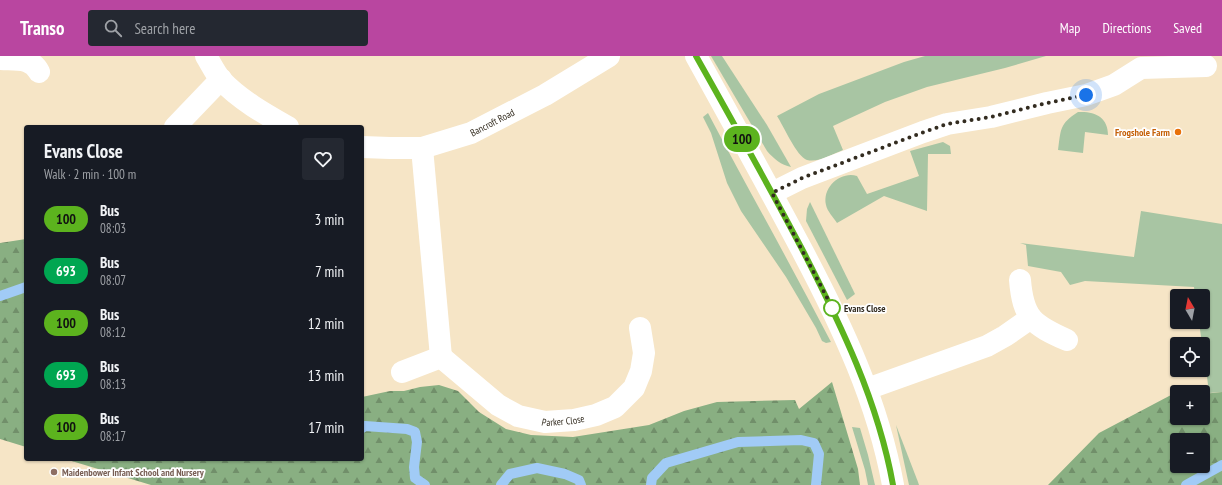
<!DOCTYPE html>
<html lang="en">
<head>
<meta charset="utf-8">
<style>
	body { margin:0; font-family:"PT Sans Narrow",sans-serif; background:#242831; color:#f1f3f6; height:100vh; display:flex; flex-direction:column; font-size:15px; white-space:nowrap }
	* { box-sizing:border-box; margin:0 }
	p { font-size:13px; color:#9ea1a6 }
	.icon { flex:none; width:22px; height:22px; fill:none; stroke:currentColor; stroke-width:2; stroke-linecap:round; stroke-linejoin:round }
	.map { position:relative; flex:1; overflow:hidden }
	.sheet { position:absolute; left:24px; top:69px; width:340px; height:336px; display:flex; flex-direction:column; background:#171b24; border-radius:4px; box-shadow:0 1px 3px #0004 }
	.sheet>* { flex:none }
	.badge { padding:0 8px; border-radius:13px; font-size:14px; line-height:26px }
	.needle { width:26px; rotate:350deg }
	.buttons { position:absolute; left:1170px; top:233px; display:grid; gap:8px }
	.buttons a { display:grid; place-items:center; width:40px; height:40px; border-radius:4px; background:#171b24; box-shadow:0 1px 3px #0004; font-size:20px }
	.you { position:absolute; width:20px; height:20px; margin:-10px; border:3px solid #fff; border-radius:50%; background:#1a73e8; box-shadow:0 0 0 6px #1a73e833 }
	.map>.badge { position:absolute; translate:-50% -50%; box-shadow:0 0 0 2px #fff }
	.round { display:grid; place-items:center; flex:none; width:42px; height:42px; border-radius:4px; background:#242831 }
	.summary { display:flex; align-items:center; justify-content:space-between; height:68px; padding:0 20px }
	h1 { font-size:19px; font-weight:700; line-height:30px }
	ul { padding:0; list-style:none }
	li { display:flex; align-items:center; gap:12px; height:52px; padding:0 20px }
	li div { flex:1 }
	li b { display:block; font-size:15px }
	li em { font-style:normal }
	li .badge { min-width:44px; font-weight:700; text-align:center }
	header { display:flex; align-items:center; gap:24px; box-sizing:border-box; height:56px; padding:0 20px; background:#b946a0; color:#fff }
	header strong { font-size:19px }
	nav { display:flex; gap:22px; margin-inline-start:auto; font-size:14px }
	.search { width:280px; height:36px; background:#242831; display:flex; align-items:center; gap:10px; box-sizing:border-box; padding:0 14px; border-radius:4px; color:#9ea1a6; font-size:15px }
	.map>svg:first-child { display:block }
	.grass { fill:#a8c5a3 }
	.forest { fill:url(#forest-firs); fill-rule:evenodd }
	.lines { fill:none; stroke-linecap:round; stroke-linejoin:round }
	.stream { stroke:#a1cbf6; stroke-width:10 }
	.minor { stroke:#fff; stroke-width:22 }
	.line-casing { stroke:#fff; stroke-width:9 }
	.line { stroke:#5cb31e; stroke-width:6 }
	.walk { stroke:#332c20; stroke-width:4; stroke-dasharray:0 7.2 }
	.food-dot { fill:#e8710a; stroke:#fff; stroke-width:1.5 }
	.stop-dot { fill:#fff; stroke:#5cb31e; stroke-width:2 }
	.education-dot { fill:#8d6e63; stroke:#fff; stroke-width:1.5 }
	.labels { text-anchor:middle; dominant-baseline:central; stroke-width:3.5; stroke-linejoin:round; paint-order:stroke }
	.street-label { font-size:10px; fill:#332c20; stroke:#fff }
	.food-label { font-size:10px; font-weight:bold; fill:#c56008; stroke:#fff; text-anchor:end }
	.stop-label { font-size:10px; font-weight:bold; fill:#332c20; stroke:#fff; text-anchor:start }
	.education-label { font-size:10px; font-weight:bold; fill:#785e54; stroke:#fff; text-anchor:start }
</style>
</head>
<body>
<header>
<strong>Transo</strong>
<div class="search"><svg class="icon" aria-label="search" viewBox="0 0 24 24"><circle cx="10" cy="10" r="6"/><path d="M15 15l6 6"/></svg>Search here</div>
<nav><a>Map</a><a>Directions</a><a>Saved</a></nav>
</header>
<div class="map">
<svg width="1222" height="429" viewBox="0 0 1222 429">
	<defs>
		<pattern id="forest-firs" width="22" height="20" patternUnits="userSpaceOnUse"><rect width="22" height="20" fill="#89af82"/><path d="M5 1l3.5 6h-7zM16 11l3.5 6h-7z" fill="#718f6a"/></pattern>
	</defs>
	<rect width="100%" height="100%" fill="#f6e5c6"/>
	<g class="grass">
		<path d="M711 0H722L767 69 791 111C781 109 774 103 767 95Z"/>
		<path d="M925 0H1046L1005 12 927 31 885 46 833 70 843 94C833 98 818 107 807 104 797 101 783 69 777 60L819 38 904 6Z"/>
		<path d="M1078 56C1095 55 1108 61 1108 79L1085 76 1083 97 1058 94C1061 74 1059 68 1078 56Z"/>
		<path d="M708 57C748 133 791 209 831 286L826 287 822 285 816 272 786 221 741 155 727 127 711 77 703 61Z"/>
		<path d="M943 86 950 90 951 98H928L927 155 884 140 837 167C834 162 827 155 826 149 822 131 841 115 857 120L867 138 919 120 910 95Z"/>
		<polygon points="810,146 855,238 847,244 806,165 807,153"/>
		<polygon points="1141,155 1222,168 1222,336 1209,337 1203,288 1202,288 1199,266 1203,266 1203,240 1195,240 1194,231 1085,225 1070,229 1061,216 1028,210 1026,189 1020,187 1134,201"/>
		<polygon points="896,369 918,426 919,429 909,429"/>
		<polygon points="852,371 860,372 868,399 875,429 868,429 865,414"/>
	</g>
	<g class="forest">
		<polygon points="26,183 26,391 0,383 0,187"/>
		<polygon points="832,326 858,413 860,429 151,429 65,403 362,403 362,341 390,335 404,335 420,331 439,329 458,335 479,356 506,373 531,379 573,381 649,369 684,355 717,346 795,344 799,353"/>
		<path d="M1222 336V429H1048L1099 377 1171 339H1177V362H1203V338ZM1177 384H1203V410H1177Z"/>
	</g>
	<g class="lines">
		<g class="stream">
			<polyline points="0,240 26,231"/>
			<polyline points="362,372 365,370 407,373 415,376 417,386 414,411 415,422 425,429"/>
			<polyline points="501,429 510,418 537,412 565,418 579,424 581,429"/>
			<polyline points="651,429 652,422 666,407 738,386 801,384 814,387 819,398 816,429"/>
			<polyline points="1186,429 1222,409"/>
		</g>
		<g class="minor">
			<path d="M206 0C211 8 215 17 221 24 240 44 265 58 288 71"/>
			<path d="M696 0C732 65 768 130 803 196 842 270 878 346 893 429"/>
			<path d="M0 3C15 4 32 1 39 16"/>
			<polyline points="175,71 221,23"/>
			<path id="s1" d="M362 91 390 92H422L471 77 545 39 609 0"/>
			<polyline points="422,92 441,301"/>
			<polyline points="772,137 802,122 923,76 947,68 991,61 1047,47 1086,39 1114,29 1141,12 1206,10"/>
			<path d="M1020 224C1023 262 1033 269 1067 284"/>
			<path id="s2" d="M402 316 441 301 498 349 518 360 545 366 574 364 596 359 615 351 634 332 641 315 644 297 640 272"/>
			<polyline points="867,333 987,290 1005,280 1031,262"/>
		</g>
	</g>
	<g class="lines">
		<g class="line-casing">
			<path id="line" d="M696 0C732 64 768 128 802 193 841 269 878 345 893 429"/>
		</g>
		<use href="#line" class="line"/>
		<polyline class="walk" points="832,252 833,253 772,137 802,122 924,76 947,68 991,61 1047,47 1086,39"/>
	</g>
	<circle class="food-dot" cx="1178" cy="76" r="4"/>
	<circle class="stop-dot" cx="832" cy="252" r="8"/>
	<circle class="education-dot" cx="54" cy="416" r="4"/>
	<g class="labels">
		<g class="street-label">
			<text stroke="none"><textPath href="#s1" startOffset="135">Bancroft Road</textPath></text>
			<text stroke="none"><textPath href="#s2" startOffset="185">Parker Close</textPath></text>
		</g>
		<g class="food-label">
			<text x="1170" y="76">Frogshole Farm</text>
		</g>
		<g class="stop-label">
			<text x="844" y="252">Evans Close</text>
		</g>
		<g class="education-label">
			<text x="62" y="416">Maidenbower Infant School and Nursery</text>
		</g>
	</g>
</svg>
<div class="buttons">
<a><svg class="needle" viewBox="-14 -14 28 28"><path d="M0-13l5 13h-10z" fill="#e53935"/><path d="M0 13l5-13h-10z" fill="#9ea1a6"/></svg></a>
<a><svg class="icon" aria-label="locate" viewBox="0 0 24 24"><circle cx="12" cy="12" r="6"/><path d="M12 2v4M12 18v4M2 12h4M18 12h4"/></svg></a>
<a>+</a>
<a>−</a>
</div>
<div class="you" style="left:1086px;top:39px"></div>
<b class="badge" style="left:742px;top:83px;background:#5cb31e;color:#111">100</b>
<section class="sheet">
<div class="summary"><div><h1>Evans Close</h1><p>Walk · 2 min · 100 m</p></div><a class="round"><svg class="icon" aria-label="heart" viewBox="0 0 24 24"><path d="M12 20l-8-8c-3-5 5-10 8-4 3-6 11-1 8 4z"/></svg></a></div>
<ul>
<li><span class="badge" style="background:#5cb31e;color:#111">100</span><div><b>Bus</b><p>08:03</p></div><em>3 min</em></li>
<li><span class="badge" style="background:#00a651;color:#fff">693</span><div><b>Bus</b><p>08:07</p></div><em>7 min</em></li>
<li><span class="badge" style="background:#5cb31e;color:#111">100</span><div><b>Bus</b><p>08:12</p></div><em>12 min</em></li>
<li><span class="badge" style="background:#00a651;color:#fff">693</span><div><b>Bus</b><p>08:13</p></div><em>13 min</em></li>
<li><span class="badge" style="background:#5cb31e;color:#111">100</span><div><b>Bus</b><p>08:17</p></div><em>17 min</em></li>
</ul>
</section>
</div>
</body>
</html>
